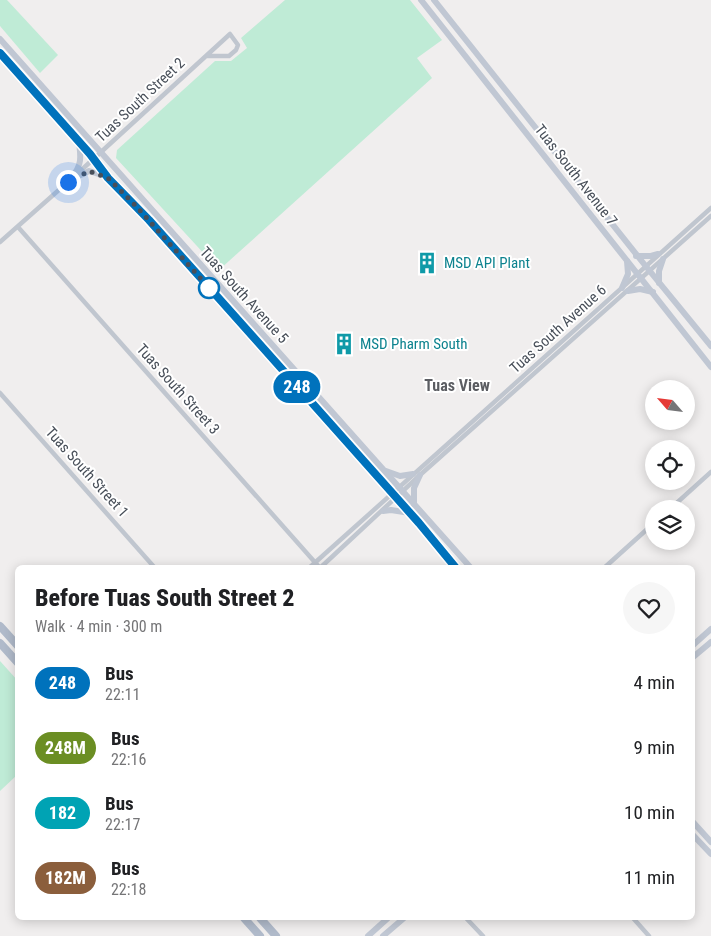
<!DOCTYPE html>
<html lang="en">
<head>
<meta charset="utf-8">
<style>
	body { margin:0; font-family:"Roboto Condensed",sans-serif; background:#f6f6f6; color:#202124; height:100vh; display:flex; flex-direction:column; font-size:19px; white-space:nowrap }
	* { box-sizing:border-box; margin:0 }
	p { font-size:16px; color:#757577 }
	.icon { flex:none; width:28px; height:28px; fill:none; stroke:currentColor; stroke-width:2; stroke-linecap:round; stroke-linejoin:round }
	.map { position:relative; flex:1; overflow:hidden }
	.details { position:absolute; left:15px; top:565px; width:680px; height:355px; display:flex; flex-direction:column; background:#fff; border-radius:8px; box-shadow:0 2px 12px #0003 }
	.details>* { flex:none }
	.badge { padding:0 10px; border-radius:16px; font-size:18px; line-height:32px }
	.needle { width:32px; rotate:298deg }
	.controls { position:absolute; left:645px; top:380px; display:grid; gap:10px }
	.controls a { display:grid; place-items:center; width:50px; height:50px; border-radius:50%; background:#fff; box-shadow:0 2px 12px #0003; font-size:25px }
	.you { position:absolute; width:25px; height:25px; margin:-12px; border:4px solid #fff; border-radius:50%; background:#1a73e8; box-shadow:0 0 0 8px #1a73e833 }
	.map>.badge { position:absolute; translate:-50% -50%; box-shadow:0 0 0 2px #fff }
	.round { display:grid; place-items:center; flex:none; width:52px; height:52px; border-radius:26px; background:#f6f6f6 }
	.headline { display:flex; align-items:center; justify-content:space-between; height:85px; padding:0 20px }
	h1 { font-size:24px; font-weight:800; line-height:38px }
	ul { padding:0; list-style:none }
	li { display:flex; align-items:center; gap:15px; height:65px; padding:0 20px }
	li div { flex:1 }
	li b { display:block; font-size:19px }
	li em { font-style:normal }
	li .badge { min-width:55px; font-weight:700; text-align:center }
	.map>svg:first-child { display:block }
	.green { fill:#bfebd6 }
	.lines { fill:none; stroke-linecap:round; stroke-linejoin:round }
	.street { stroke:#c0c6cf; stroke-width:4.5 }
	.secondary { stroke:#c0c7d3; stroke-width:6 }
	.primary { stroke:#b0baca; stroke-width:8 }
	.line-casing { stroke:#fff; stroke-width:11 }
	.line { stroke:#0072bc; stroke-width:8 }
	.walk { stroke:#484f59; stroke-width:5; stroke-dasharray:0 9 }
	.stop-dot { fill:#fff; stroke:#0072bc; stroke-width:2.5 }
	.labels { text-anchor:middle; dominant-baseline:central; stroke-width:4; stroke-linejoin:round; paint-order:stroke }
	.street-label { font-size:15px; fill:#484f59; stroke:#fff }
	.culture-label { font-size:15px; fill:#0d838f; stroke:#fff; text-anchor:start }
	.neighbourhood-label { font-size:16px; font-weight:bold; fill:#5b5d62; stroke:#fff }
</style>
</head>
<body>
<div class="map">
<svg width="711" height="936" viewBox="0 0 711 936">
	<rect width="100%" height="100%" fill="#f0eeee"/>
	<g class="green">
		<polygon points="0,0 7,0 58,55 40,73 0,26"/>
		<polygon points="285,0 410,0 442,40 417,58 432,78 219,270 116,158 117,150 215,61 231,61 247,48 241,38"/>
		<polygon points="0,661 18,681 17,775 0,791"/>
	</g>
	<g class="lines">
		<g class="street">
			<polyline points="77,174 230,34 238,45 236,50 229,56 207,56"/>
			<polyline points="18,227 320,568"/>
			<polyline points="0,242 69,181"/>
			<polyline points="0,393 155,568"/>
			<polyline points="670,509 711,472"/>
			<polyline points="309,568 711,208"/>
			<polyline points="320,568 420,475 711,216"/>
			<polyline points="604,568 654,523"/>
			<polyline points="466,918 483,936"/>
			<polyline points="633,918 649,936"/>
		</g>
		<g class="secondary">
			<polyline points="421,0 711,367"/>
			<polyline points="434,0 644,264 711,346"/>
			<polyline points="0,39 471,568"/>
			<path d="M0 53C45 104 89 158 136 206L391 494 419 523 456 568"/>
			<path d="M72 177C82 165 81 157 79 142"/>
			<polyline points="68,181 89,171 108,177"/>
			<polyline points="636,256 651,256 658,254"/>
			<polyline points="659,283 659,271 663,259"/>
			<polyline points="622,288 628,274 627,261"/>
			<polyline points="628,291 640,289 653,292"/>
			<polyline points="386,471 400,476 413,474"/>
			<polyline points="414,504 414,488 420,475"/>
			<polyline points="383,511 391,510 410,513"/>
			<polyline points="692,646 711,629"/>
			<polyline points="692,658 711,642"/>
			<polyline points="692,821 711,842"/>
			<polyline points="692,834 711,854"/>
			<polyline points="368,936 388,918"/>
			<polyline points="383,936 404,918"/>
		</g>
		<g class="primary">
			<polyline points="0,626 18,646"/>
			<polyline points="0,643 18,663"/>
			<polyline points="244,918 260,936"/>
			<polyline points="260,918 276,936"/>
		</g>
	</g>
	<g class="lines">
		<g class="line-casing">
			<polyline id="line" points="0,53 90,154 108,178 149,220 419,523 456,568"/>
		</g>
		<use href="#line" class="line"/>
		<polyline class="walk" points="68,182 89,171 108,178 136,206 210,289 209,288"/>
	</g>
	<defs>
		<g id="building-bare" transform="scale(1.725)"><path d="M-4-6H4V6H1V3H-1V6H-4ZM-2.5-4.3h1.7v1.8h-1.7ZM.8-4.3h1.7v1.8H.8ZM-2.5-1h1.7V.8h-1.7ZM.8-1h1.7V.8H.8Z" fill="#0f9aa8" stroke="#fff" stroke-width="2.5" paint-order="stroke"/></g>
	</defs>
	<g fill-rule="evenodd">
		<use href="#building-bare" x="427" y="263"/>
		<use href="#building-bare" x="344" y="344"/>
	</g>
	<circle class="stop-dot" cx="209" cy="288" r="10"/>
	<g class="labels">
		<g class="street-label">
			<text transform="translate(140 100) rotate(-43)">Tuas South Street 2</text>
			<text transform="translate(576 175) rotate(52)">Tuas South Avenue 7</text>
			<text transform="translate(244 295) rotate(48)">Tuas South Avenue 5</text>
			<text transform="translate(558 329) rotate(-42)">Tuas South Avenue 6</text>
			<text transform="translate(178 389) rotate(48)">Tuas South Street 3</text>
			<text transform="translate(87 472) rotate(48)">Tuas South Street 1</text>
		</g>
		<g class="culture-label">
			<text x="444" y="263">MSD API Plant</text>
			<text x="360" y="344">MSD Pharm South</text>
		</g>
		<g class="neighbourhood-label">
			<text x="457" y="385">Tuas View</text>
		</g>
	</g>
</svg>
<div class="controls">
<a><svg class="needle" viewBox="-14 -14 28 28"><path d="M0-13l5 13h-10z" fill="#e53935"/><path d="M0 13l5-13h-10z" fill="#757577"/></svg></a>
<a><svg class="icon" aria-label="locate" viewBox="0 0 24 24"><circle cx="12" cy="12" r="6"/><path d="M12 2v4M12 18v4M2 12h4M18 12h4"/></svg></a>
<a><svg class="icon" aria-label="layers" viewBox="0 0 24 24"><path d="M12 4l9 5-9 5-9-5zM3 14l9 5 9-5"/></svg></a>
</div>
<div class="you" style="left:68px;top:182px"></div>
<b class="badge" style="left:297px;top:387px;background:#0072bc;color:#fff">248</b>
<section class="details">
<div class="headline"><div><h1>Before Tuas South Street 2</h1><p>Walk · 4 min · 300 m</p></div><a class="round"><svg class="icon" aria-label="heart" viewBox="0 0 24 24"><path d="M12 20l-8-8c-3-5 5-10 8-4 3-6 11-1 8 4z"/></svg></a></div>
<ul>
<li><span class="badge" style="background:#0072bc;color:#fff">248</span><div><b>Bus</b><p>22:11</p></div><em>4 min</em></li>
<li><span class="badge" style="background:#6b8e23;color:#fff">248M</span><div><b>Bus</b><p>22:16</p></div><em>9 min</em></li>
<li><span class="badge" style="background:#00a3b4;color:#fff">182</span><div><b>Bus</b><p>22:17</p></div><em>10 min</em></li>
<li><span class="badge" style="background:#8b5e3c;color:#fff">182M</span><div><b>Bus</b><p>22:18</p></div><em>11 min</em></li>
</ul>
</section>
</div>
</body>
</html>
